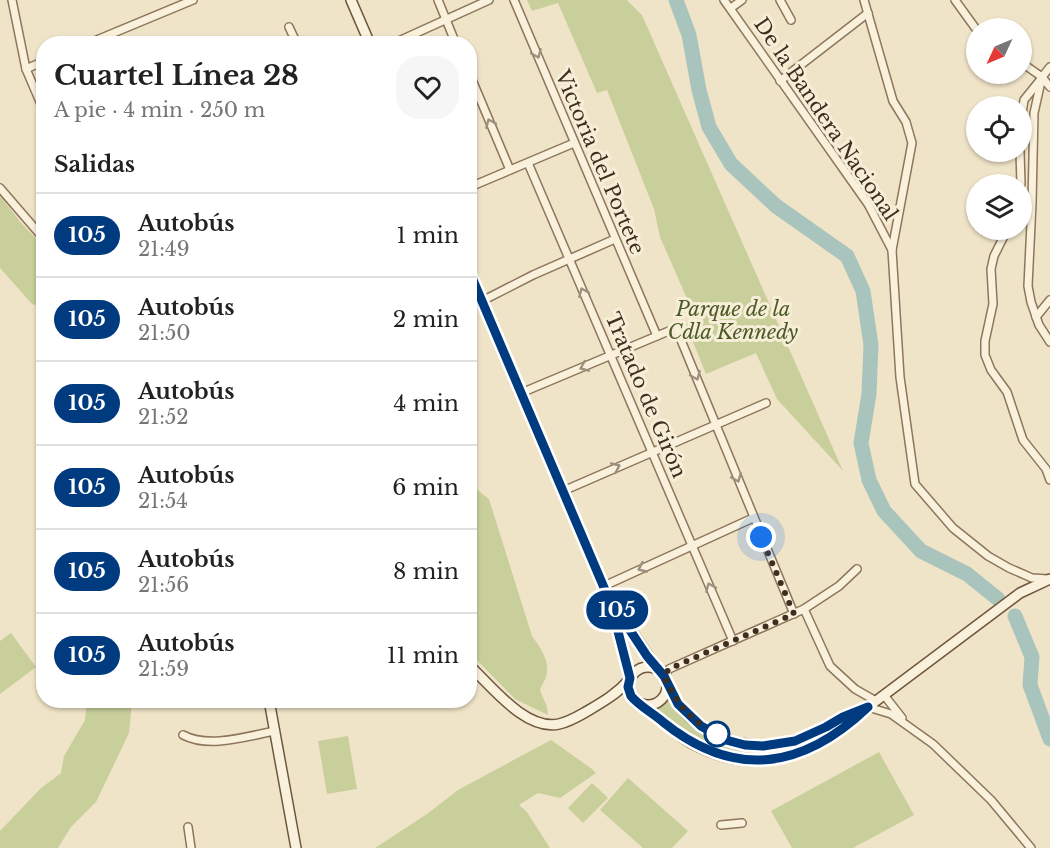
<!DOCTYPE html>
<html lang="es">
<head>
<meta charset="utf-8">
<style>
	body { margin:0; font-family:"Libre Baskerville",serif; background:#f6f6f6; color:#222; height:100vh; display:flex; flex-direction:column; font-size:22px; white-space:nowrap }
	* { box-sizing:border-box; margin:0 }
	p { font-size:20px; color:#767676 }
	.icon { flex:none; width:33px; height:33px; fill:none; stroke:currentColor; stroke-width:2; stroke-linecap:round; stroke-linejoin:round }
	.map { position:relative; flex:1; overflow:hidden }
	.sheet { position:absolute; left:36px; top:36px; width:441px; height:672px; display:flex; flex-direction:column; background:#fff; border-radius:24px; box-shadow:0 2px 4px #0004 }
	.sheet>* { flex:none }
	.badge { padding:0 12px; border-radius:20px; font-size:21px; line-height:39px }
	.needle { width:39px; rotate:226deg }
	.controls { position:absolute; left:966px; top:18px; display:grid; gap:12px }
	.controls a { display:grid; place-items:center; width:66px; height:66px; border-radius:50%; background:#fff; box-shadow:0 2px 4px #0004; font-size:30px }
	.you { position:absolute; width:30px; height:30px; margin:-15px; border:4px solid #fff; border-radius:50%; background:#1a73e8; box-shadow:0 0 0 9px #1a73e833 }
	.map>.badge { position:absolute; translate:-50% -50%; box-shadow:0 0 0 3px #fff }
	h2 { padding:0 18px; font-size:22px; line-height:54px }
	.round { display:grid; place-items:center; flex:none; width:63px; height:63px; border-radius:24px; background:#f6f6f6 }
	.head { display:flex; align-items:center; justify-content:space-between; height:102px; padding:0 18px }
	h1 { font-size:28px; font-weight:700; line-height:45px }
	ul { padding:0; list-style:none }
	li { display:flex; align-items:center; gap:18px; height:84px; padding:0 18px; border-top:2px solid #e0e0e0 }
	li div { flex:1 }
	li b { display:block; font-size:22px }
	li em { font-style:normal }
	li .badge { min-width:66px; font-weight:700; text-align:center }
	.map>svg:first-child { display:block }
	.green { fill:#c9cf9b }
	.lines { fill:none; stroke-linecap:round; stroke-linejoin:round }
	.river { stroke:#a9c4bc; stroke-width:15 }
	.minor-casing { stroke:#8d765c; stroke-width:10 }
	.secondary-casing { stroke:#6f573f; stroke-width:12 }
	.minor { stroke:#faf1dc; stroke-width:7 }
	.secondary { stroke:#faf1dc; stroke-width:9 }
	.oneway { stroke:#9c907e }
	.line-casing { stroke:#fff; stroke-width:14 }
	.line { stroke:#003b80; stroke-width:9 }
	.walk { stroke:#3d2e20; stroke-width:6; stroke-dasharray:0 10.8 }
	.stop-dot { fill:#fff; stroke:#003b80; stroke-width:3 }
	.labels { text-anchor:middle; dominant-baseline:central; stroke-width:6; stroke-linejoin:round; paint-order:stroke }
	.street-label { font-size:20px; fill:#3d2e20; stroke:#f7eed8 }
	.park-label { font-size:20px; font-style:italic; fill:#4d5a26; stroke:#f7eed8 }
</style>
</head>
<body>
<div class="map">
<svg width="1050" height="848" viewBox="0 0 1050 848">
	<rect width="100%" height="100%" fill="#f0e4c8"/>
	<g class="green">
		<polygon points="527,0 627,0 642,15 843,471 777,399 756,353 706,374 686,325 693,318 692,310 660,237 654,209 607,90 597,93 558,3 532,11"/>
		<polygon points="0,196 22,224 43,246 43,309 43,307 32,304 0,268"/>
		<path d="M470 484 489 499 532 636C540 647 551 662 546 677 545 681 541 685 540 690L547 707 548 715 515 699 470 653V582L472 569V541L470 528Z"/>
		<polygon points="11,633 36,667 0,694 0,641"/>
		<path d="M668 698 698 732 732 749 757 753 754 756C714 753 684 734 655 708Z"/>
		<polygon points="87,701 132,701 129,733 96,802 71,827 58,848 0,848 0,831 40,789 61,773 64,756 85,720"/>
		<polygon points="348,736 357,789 327,794 318,741"/>
		<polygon points="551,740 592,769 596,773 560,798 538,793 519,805 527,812 550,848 375,848 427,814 458,790"/>
		<polygon points="879,752 914,815 853,848 792,848 771,811"/>
		<polygon points="628,778 688,831 672,848 643,848 600,810"/>
		<polygon points="592,783 608,798 583,823 568,808"/>
	</g>
	<g class="lines">
		<g class="river">
			<polyline points="676,0 689,35 699,90 709,127 731,164 776,206 847,256 863,291 871,345 869,394 861,443 869,480 884,511 921,551 967,574 998,599"/>
			<polyline points="1015,616 1032,657 1030,685 1050,739"/>
		</g>
		<g class="minor-casing">
			<g id="minor">
				<polyline points="12,0 26,69 44,111"/>
				<polyline points="438,0 456,44"/>
				<polyline points="514,0 657,336"/>
				<polyline points="724,0 868,204 892,250 900,377 915,484 953,528 988,556 1009,568 1032,578 1048,579"/>
				<polyline points="780,0 791,20"/>
				<polyline points="864,0 893,101 906,122 912,143 892,250"/>
				<polyline points="955,0 976,29"/>
				<polyline points="731,8 742,0"/>
				<polyline points="289,27 297,44"/>
				<polyline points="87,44 193,0"/>
				<polyline points="392,44 489,0"/>
				<polyline points="1022,63 1042,77 1050,87"/>
				<polyline points="1050,67 1042,77 1034,113 1032,203 1028,286 1031,302 1039,325 1050,342"/>
				<polyline points="26,69 44,61"/>
				<polyline points="470,75 510,170"/>
				<polyline points="780,81 868,13"/>
				<polyline points="1022,114 1024,100 1041,79"/>
				<polyline points="1020,152 1021,184"/>
				<polyline points="528,163 733,641"/>
				<polyline points="470,187 574,143"/>
				<polyline points="0,188 44,239"/>
				<polyline points="1007,230 994,256 991,269 993,304 985,341 985,355 991,370 1007,392 1023,440 1046,469 1050,480"/>
				<polyline points="482,301 533,275 615,239"/>
				<polyline points="1036,317 1050,300"/>
				<polyline points="521,393 676,328 794,614"/>
				<polyline points="563,491 766,403"/>
				<polyline points="604,586 753,518"/>
				<polyline points="804,609 830,666 855,689 876,701"/>
				<polyline points="664,676 669,669 804,609 839,586 857,569"/>
				<polyline points="884,695 902,718"/>
				<polyline points="868,707 891,714 933,744 991,800 1031,848"/>
				<path d="M183 735C210 749 247 736 275 731"/>
				<polyline points="721,825 742,823"/>
				<polyline points="188,827 191,848"/>
			</g>
		</g>
		<g class="secondary-casing">
			<g id="secondary">
				<polyline points="351,0 370,44"/>
				<polyline points="470,273 608,597 630,678"/>
				<polyline points="615,606 657,669"/>
				<path d="M470 666C492 687 526 731 559 724 568 722 577 717 584 713 601 703 616 695 629 680"/>
				<circle cx="648" cy="686" r="19"/>
				<path d="M667 684C670 690 674 698 678 704 705 739 754 754 795 740 819 732 839 718 862 709"/>
				<polyline points="269,700 296,848"/>
				<path d="M643 705C659 718 675 734 693 744 758 779 819 755 868 707L1020 593 1050 579"/>
			</g>
		</g>
		<use href="#minor" class="minor"/>
		<use href="#secondary" class="secondary"/>
	</g>
	<defs><path id="oneway-chevron" d="M-2-3.5L2.5 0L-2 3.5" fill="none" stroke-width="1.6" stroke-linecap="round" stroke-linejoin="round" transform="scale(1.5)"/></defs>
	<g class="oneway">
		<use href="#oneway-chevron" transform="translate(537 54) rotate(67)"/>
		<use href="#oneway-chevron" transform="translate(490 123) rotate(-113)"/>
		<use href="#oneway-chevron" transform="translate(583 292) rotate(-113)"/>
		<use href="#oneway-chevron" transform="translate(584 367) rotate(157)"/>
		<use href="#oneway-chevron" transform="translate(696 376) rotate(67)"/>
		<use href="#oneway-chevron" transform="translate(616 467) rotate(-24)"/>
		<use href="#oneway-chevron" transform="translate(737 478) rotate(68)"/>
		<use href="#oneway-chevron" transform="translate(642 568) rotate(155)"/>
		<use href="#oneway-chevron" transform="translate(710 587) rotate(-113)"/>
	</g>
	<g class="lines">
		<g class="line-casing">
			<path id="line" d="M470 273 608 597 647 656 664 676 678 704 701 726 726 740 745 745 763 746 795 741 826 727 843 717 868 707C803 769 735 780 663 722 654 714 638 705 631 696L628 687 630 678 613 612"/>
		</g>
		<use href="#line" class="line"/>
		<path class="walk" d="M717 734C690 721 676 702 664 676L669 669 794 614 761 537"/>
	</g>
	<circle class="stop-dot" cx="717" cy="734" r="12"/>
	<g class="labels">
		<g class="street-label">
			<text transform="translate(826 119) rotate(56)">De la Bandera Nacional</text>
			<text transform="translate(600 162) rotate(67)">Victoria del Portete</text>
			<text transform="translate(646 395) rotate(67)">Tratado de Girón</text>
		</g>
		<g class="park-label">
			<text x="733" y="309">Parque de la<tspan x="733" dy="23">Cdla Kennedy</tspan></text>
		</g>
	</g>
</svg>
<div class="controls">
<a><svg class="needle" viewBox="-14 -14 28 28"><path d="M0-13l5 13h-10z" fill="#e53935"/><path d="M0 13l5-13h-10z" fill="#767676"/></svg></a>
<a><svg class="icon" aria-label="locate" viewBox="0 0 24 24"><circle cx="12" cy="12" r="6"/><path d="M12 2v4M12 18v4M2 12h4M18 12h4"/></svg></a>
<a><svg class="icon" aria-label="layers" viewBox="0 0 24 24"><path d="M12 4l9 5-9 5-9-5zM3 14l9 5 9-5"/></svg></a>
</div>
<div class="you" style="left:761px;top:537px"></div>
<b class="badge" style="left:617px;top:610px;background:#003b80;color:#fff">105</b>
<section class="sheet">
<div class="head"><div><h1>Cuartel Línea 28</h1><p>A pie · 4 min · 250 m</p></div><a class="round"><svg class="icon" aria-label="heart" viewBox="0 0 24 24"><path d="M12 20l-8-8c-3-5 5-10 8-4 3-6 11-1 8 4z"/></svg></a></div>
<h2>Salidas</h2>
<ul>
<li><span class="badge" style="background:#003b80;color:#fff">105</span><div><b>Autobús</b><p>21:49</p></div><em>1 min</em></li>
<li><span class="badge" style="background:#003b80;color:#fff">105</span><div><b>Autobús</b><p>21:50</p></div><em>2 min</em></li>
<li><span class="badge" style="background:#003b80;color:#fff">105</span><div><b>Autobús</b><p>21:52</p></div><em>4 min</em></li>
<li><span class="badge" style="background:#003b80;color:#fff">105</span><div><b>Autobús</b><p>21:54</p></div><em>6 min</em></li>
<li><span class="badge" style="background:#003b80;color:#fff">105</span><div><b>Autobús</b><p>21:56</p></div><em>8 min</em></li>
<li><span class="badge" style="background:#003b80;color:#fff">105</span><div><b>Autobús</b><p>21:59</p></div><em>11 min</em></li>
</ul>
</section>
</div>
</body>
</html>
